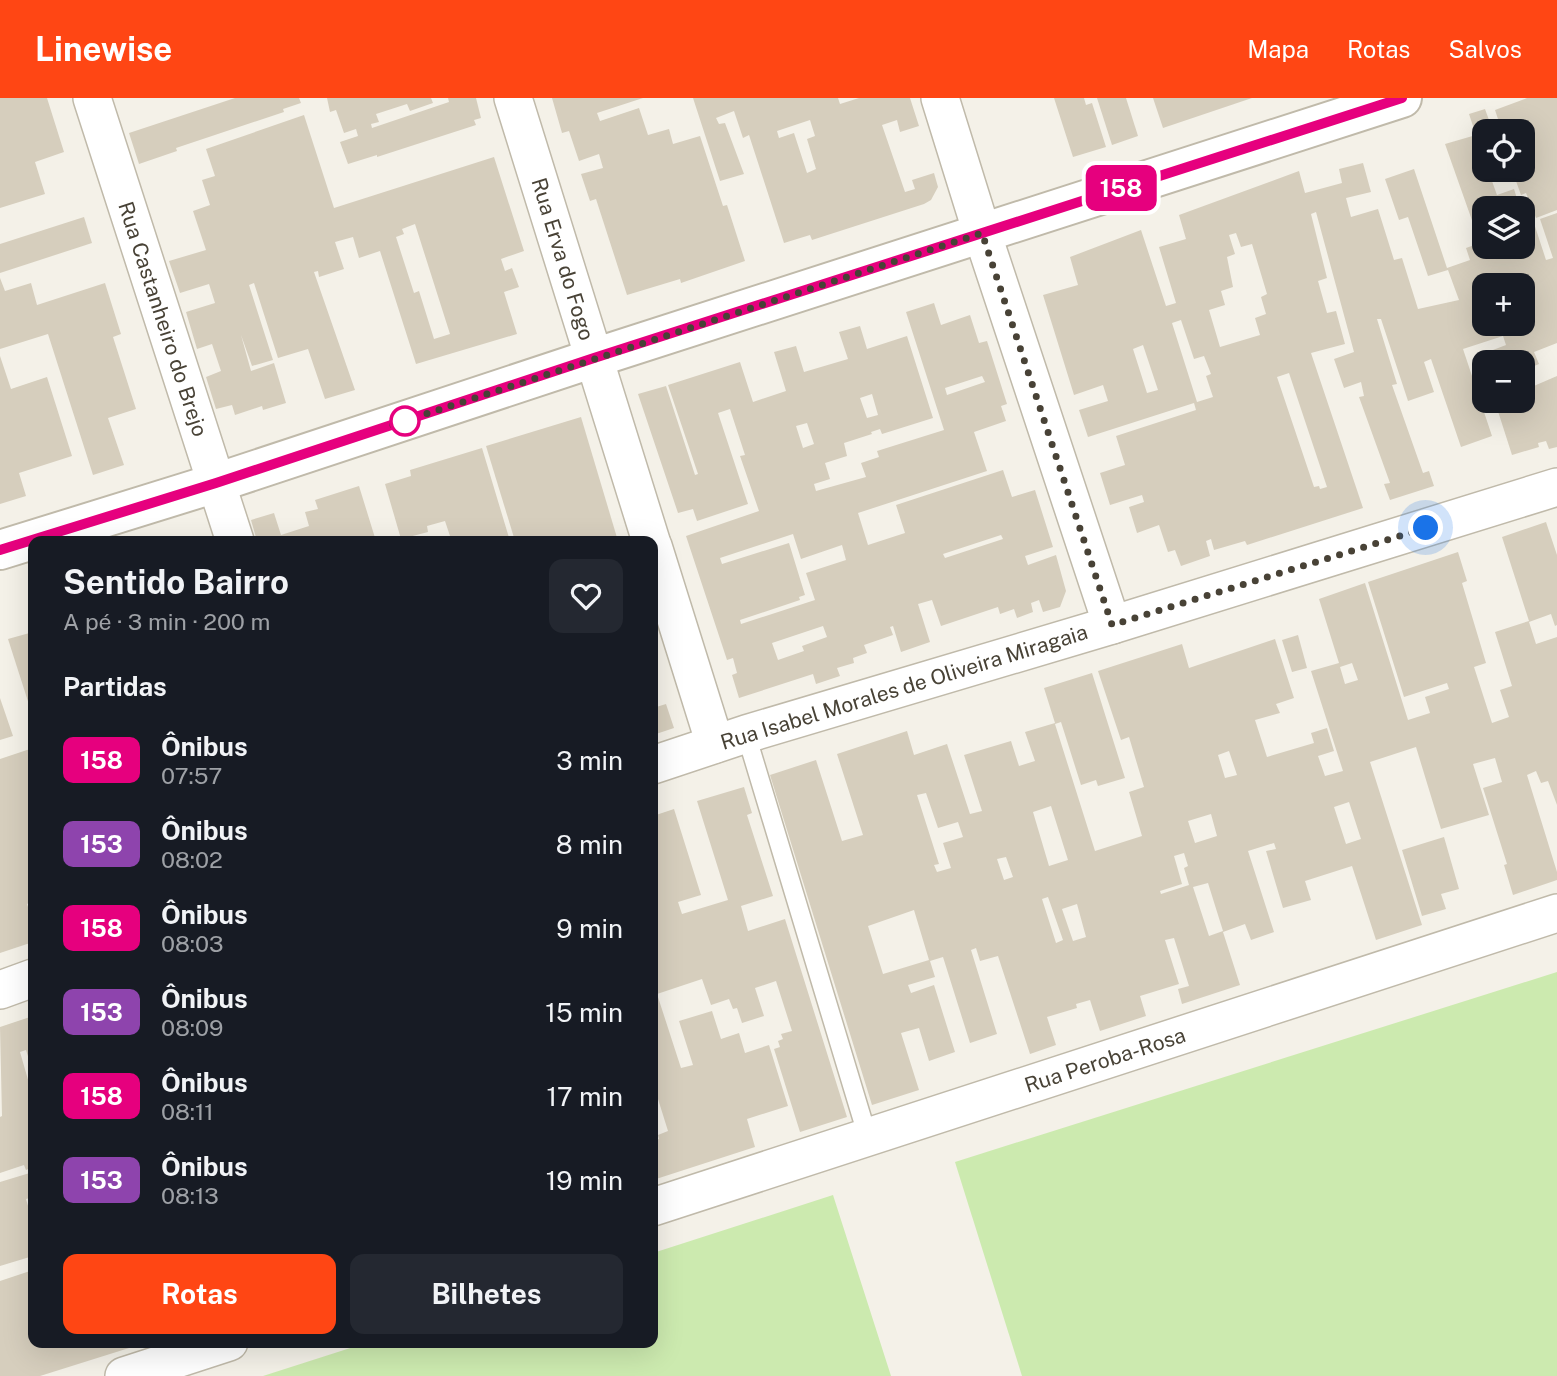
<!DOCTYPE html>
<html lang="pt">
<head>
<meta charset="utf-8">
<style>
	body { margin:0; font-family:"Public Sans",sans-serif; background:#242831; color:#f1f3f6; height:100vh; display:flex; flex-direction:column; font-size:26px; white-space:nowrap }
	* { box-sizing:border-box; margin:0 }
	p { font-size:23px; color:#9ea1a6 }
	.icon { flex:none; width:38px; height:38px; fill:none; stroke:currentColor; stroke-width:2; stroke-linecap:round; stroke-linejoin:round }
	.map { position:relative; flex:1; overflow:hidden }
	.side { position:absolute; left:28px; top:438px; width:630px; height:812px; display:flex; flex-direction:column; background:#171b24; border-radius:14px; box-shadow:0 7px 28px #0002 }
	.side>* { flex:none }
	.badge { padding:0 14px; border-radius:10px; font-size:24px; line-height:46px }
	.tools { position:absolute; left:1472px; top:21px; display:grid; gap:14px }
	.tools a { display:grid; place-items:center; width:63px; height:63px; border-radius:14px; background:#171b24; box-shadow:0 7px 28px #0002; font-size:35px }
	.you { position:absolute; width:35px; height:35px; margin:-18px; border:5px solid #fff; border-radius:50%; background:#1a73e8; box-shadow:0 0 0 10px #1a73e833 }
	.map>.badge { position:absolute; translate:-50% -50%; box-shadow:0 0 0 4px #fff }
	h2 { padding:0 35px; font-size:26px; line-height:63px }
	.round { display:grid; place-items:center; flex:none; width:74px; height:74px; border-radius:14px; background:#242831 }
	.headline { display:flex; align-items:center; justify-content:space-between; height:119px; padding:0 35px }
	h1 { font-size:33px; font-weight:700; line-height:52px }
	.action { display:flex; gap:14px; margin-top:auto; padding:14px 35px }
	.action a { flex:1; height:80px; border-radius:14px; background:#ff4614; color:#fff; font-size:28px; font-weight:700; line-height:80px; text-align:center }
	.action a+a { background:#242831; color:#f1f3f6 }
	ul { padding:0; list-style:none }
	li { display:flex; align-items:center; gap:21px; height:84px; padding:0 35px }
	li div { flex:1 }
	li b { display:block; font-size:26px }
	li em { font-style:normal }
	li .badge { min-width:77px; font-weight:700; text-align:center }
	header { display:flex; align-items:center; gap:42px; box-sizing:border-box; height:98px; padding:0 35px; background:#ff4614; color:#fff }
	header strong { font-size:33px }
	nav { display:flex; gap:38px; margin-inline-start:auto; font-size:24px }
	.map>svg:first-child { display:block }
	.green { fill:#cceaaf }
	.building { fill:#d6cebd; fill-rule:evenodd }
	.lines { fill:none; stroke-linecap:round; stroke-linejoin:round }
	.service-casing { stroke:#c0baaa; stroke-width:21 }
	.minor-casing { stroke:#c0baaa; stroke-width:40 }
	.tertiary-casing { stroke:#c0baaa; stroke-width:42 }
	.service { stroke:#fff; stroke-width:18 }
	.minor { stroke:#fff; stroke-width:37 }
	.tertiary { stroke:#fff; stroke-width:38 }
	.line-casing { stroke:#fff; stroke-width:16 }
	.line { stroke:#e6007e; stroke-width:10 }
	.walk { stroke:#484236; stroke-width:7; stroke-dasharray:0 12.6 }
	.stop-dot { fill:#fff; stroke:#e6007e; stroke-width:3.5 }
	.labels { text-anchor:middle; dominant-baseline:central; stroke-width:5; stroke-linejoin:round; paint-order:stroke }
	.street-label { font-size:21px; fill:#484236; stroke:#fff }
</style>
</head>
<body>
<header>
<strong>Linewise</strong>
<nav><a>Mapa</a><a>Rotas</a><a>Salvos</a></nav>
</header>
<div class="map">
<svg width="1557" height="1278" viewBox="0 0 1557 1278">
	<rect width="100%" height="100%" fill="#f4f1e8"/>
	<g class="green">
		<polygon points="1557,874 1557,1278 1022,1278 955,1064"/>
		<polygon points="833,1097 891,1278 263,1278 369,1244 653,1244 653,1155"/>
	</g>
	<g class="building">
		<polygon points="0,0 47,0 64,54 35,64 45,96 0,110"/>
		<polygon points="235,0 299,0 301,5 283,11 284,14 176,50 177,53 139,66 129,35"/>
		<polygon points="327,0 431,0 433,5 410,13 407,6 376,16 379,24 371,26 372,30 449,4 448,0 476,0 481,20 474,22 476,27 377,59 377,57 348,66 340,44 358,38 356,31 344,35 336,12 330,14"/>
		<polygon points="552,0 643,0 597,15 600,23 639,10 648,37 669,31 673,46 700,38 723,108 727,107 745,163 681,185 680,181 627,197 596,101 590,103 581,76 603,70 599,56 579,63 569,33 562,35"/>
		<path d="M693 0H838L840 6 859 0H910L919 28 900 34 897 22 882 27 905 94 915 91 912 82 934 75 938 89 931 102 924 106 812 142 810 137 784 145 749 37 743 40 734 13 716 20 719 26 725 25 744 76 720 83ZM810 22 815 38 807 41 816 71 807 75 794 35 779 40 777 33Z"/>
		<polygon points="1054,0 1084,0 1086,7 1092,5 1106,49 1073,59"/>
		<polygon points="1097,0 1126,0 1138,38 1112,47"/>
		<polygon points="1153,0 1252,0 1163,30"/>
		<polygon points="1527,0 1557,0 1557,112 1536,120 1526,95 1521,97 1512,72 1522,72 1522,33 1502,33 1495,12"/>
		<path d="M1485 11 1493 33H1484V37L1477 39 1484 61V72H1488L1497 97 1514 91 1520 110H1484V149H1522V112L1529 110 1546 162 1553 160 1540 121 1557 115V245L1534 254 1539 266 1522 273V264H1511L1510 261 1500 264H1488L1485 255 1506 247 1503 238 1463 251 1492 338 1461 349 1431 261 1424 264 1434 294 1408 303 1381 221H1377L1397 286 1392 287 1423 375 1429 373 1434 388 1390 402 1384 386 1390 385 1359 299 1364 298 1361 284 1344 290 1334 261 1354 254 1316 114 1311 116 1327 180 1318 183 1327 215 1336 213 1345 246 1311 255 1363 410 1247 447 1245 443 1214 452 1211 441 1206 443 1210 458 1181 468 1175 452 1168 454 1159 427 1137 435 1129 409 1144 404 1142 397 1110 407 1100 375 1125 367 1116 338 1196 312 1194 305 1088 339 1079 312 1108 303 1103 287 1074 297 1043 197 1078 187 1070 159 1141 132 1166 208 1176 205 1159 149 1186 141 1179 117 1299 73 1305 95 1342 85 1339 71 1363 65 1371 94 1346 100 1351 119 1378 111 1394 162 1402 160 1418 211 1459 202 1448 172 1428 178 1408 119 1399 122 1385 81 1414 71 1447 170 1470 162 1466 150 1480 145 1445 46 1476 37 1469 16ZM1236 135 1241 149 1252 146 1267 196 1261 199 1266 216 1255 220 1260 237 1220 249 1209 212 1225 207 1221 193 1233 189 1227 159 1235 156 1229 137ZM1484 187H1522V226H1484ZM1181 222 1194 261 1204 258 1211 276 1206 278 1213 299 1197 304 1172 225ZM1143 247 1158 292 1147 295 1133 251ZM1289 275 1327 389 1320 391 1319 388 1314 389 1277 279Z"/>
		<path d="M304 17 334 110 494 59 524 153 501 161 505 173 512 170 519 189 504 194 517 236 416 266 380 153 359 160 353 139 335 144 344 171 319 179 318 173 314 174 355 292 325 301 308 251 278 260 254 185 249 187 273 262 252 268 241 237 251 273 274 265 286 305 263 312 262 308 235 317 232 307 216 311 206 279 221 273 212 246 197 251 186 214 215 205 209 186 180 195 169 163 206 152 193 113 210 107 202 82 215 78 206 51ZM415 126 450 236 434 241 419 193 414 195 396 139 404 136 402 131Z"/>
		<polygon points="84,119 92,145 0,175 0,146"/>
		<polygon points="0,180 5,193 31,185 37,207 105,185 121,236 113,239 136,311 108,320 124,367 93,377 48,236 0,251"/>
		<path d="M934 205 941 227 970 217 979 245 987 243 1007 306 1001 308 1006 323 974 334 987 373 858 415 868 447 905 435 896 407 1003 372 1012 399 1035 392 1053 449 1025 458 1028 467 1056 457 1066 493 1060 509 1043 514 1039 502 1031 505 1033 514 1017 520 1014 511 1000 516 998 509 941 528 932 502 918 506 930 544 901 554 893 528 890 529 893 537 864 547 867 555 853 560 854 565 837 570 840 578 816 586 813 576 739 600 732 577 737 575 733 560 727 562 686 438 759 413 740 358 745 357 730 311 718 315 748 406 697 423 693 411 678 415 638 296 666 288 695 377 698 376 668 287 740 264 753 304 786 293 774 254 796 248 804 274 848 261 839 234 860 228 867 251 907 238 933 320 882 336 880 331 871 334 872 336 844 345 847 358 825 365 830 381 814 386 816 393 866 379 861 365 879 359 877 353 944 332 906 214ZM982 278 985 284 947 297 945 290ZM872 296 878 317 867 320 860 300ZM807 325 814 346 803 350 796 328ZM793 436 801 461 842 447 846 462 806 475 815 502 741 526 740 522 800 502 799 499 805 497 789 445 722 466 720 460ZM1001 437 1003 441 945 460 943 456ZM823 528 827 539 802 548 804 553 778 562 772 545Z"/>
		<polygon points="0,258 11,291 47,279 72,358 19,375 26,398 0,406"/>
		<polygon points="1557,278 1557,349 1549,351 1546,343 1538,345 1539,349 1512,357 1495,304 1522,303 1522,293"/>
		<polygon points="581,319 618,443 515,443 486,348"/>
		<polygon points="482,350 510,443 436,443 450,438 445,423 427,428 428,434 401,441 385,386 411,378 410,372"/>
		<polygon points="359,388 376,443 257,443 251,422 274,415 281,437 309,428 305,414 318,411 315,402"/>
		<path d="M1546 424 1557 457V527L1555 528 1551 516 1529 524 1536 546 1557 539V707L1548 683 1541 685 1536 673 1527 677 1557 774V782L1513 797 1504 767 1507 766 1483 690 1502 684 1495 660 1473 666 1489 717 1441 731 1416 649 1370 664 1422 827 1376 842 1352 768 1305 783 1311 802 1283 810 1266 753 1276 751 1274 745 1248 753 1274 834 1251 842 1245 826 1223 834 1240 887 1182 906 1178 891 1189 888 1174 840 1165 842 1179 886 1140 898 1146 918 1100 933 1090 902 1076 906 1077 910 1047 919 1056 947 1030 956 998 858 980 863 976 850 971 852 997 936 970 945 943 859 930 863 935 879 908 887 911 895 934 887 955 954 929 963 919 930 901 935 919 992 872 1007 770 677 816 662 842 743 863 737 837 656 907 633 914 657 947 646 970 716 982 713 964 657 1011 643 1019 668 1035 663 1025 634 1055 625 1044 590 1092 575 1125 680 1098 688 1096 682 1081 687 1061 624 1055 626 1095 753 1142 738 1129 694 1144 689 1129 639 1121 642 1098 573 1182 546 1189 570 1275 541 1294 600 1276 606 1280 615 1255 622 1267 659 1314 645 1311 635 1327 630 1334 653 1318 658 1325 678 1343 673 1311 573 1339 565 1319 501 1365 485 1408 622 1430 615 1425 599 1449 591 1447 585 1404 599 1368 484 1458 454 1467 483 1462 485 1486 565 1474 569 1492 625 1509 619 1500 592 1512 588 1495 534 1529 523 1502 439ZM1352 565 1358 582 1345 586 1340 569ZM1229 653 1237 677 1225 680 1218 657ZM926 695 938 730 958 724 963 739 943 745 951 770 937 774 934 767 939 766 917 697ZM1349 704 1361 741 1346 746 1334 709ZM1051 708 1068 762 1049 768 1033 714ZM1211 716 1217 738 1195 745 1188 723ZM1184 755 1188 768 1184 770 1189 787 1161 796 1160 793 1182 786 1174 758ZM1006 759 1013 779 1004 782 997 761ZM1208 785 1223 833 1209 838 1193 789ZM1048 799 1063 842 1056 845 1042 801ZM1077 806 1086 839 1073 843 1062 811ZM914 812 929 862 883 876 868 828Z"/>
		<polygon points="33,534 33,619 8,541"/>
		<polygon points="1298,537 1307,570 1292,574 1282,542"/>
		<polygon points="0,600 13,638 0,642"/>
		<polygon points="666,606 674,630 653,637 653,610"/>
		<polygon points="33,650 33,803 27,806 33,824 33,844 0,855 0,661"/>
		<polygon points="744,689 752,715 747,717 773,798 741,808 748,833 785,821 847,1019 800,1034 774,951 780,949 778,943 783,941 781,936 792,933 776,883 755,890 764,918 742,925 737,910 733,911 729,901 711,907 702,881 657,896 681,970 693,967 679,923 712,913 721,941 739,935 745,955 769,947 788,1008 747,1021 755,1049 653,1082 653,1043 659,1041 658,1037 668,1033 653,985 653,741 658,740 653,718 674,711 701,797 678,804 682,816 728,802 697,703"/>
		<polygon points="1444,739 1459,791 1441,796 1446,811 1422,818 1402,752"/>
		<polygon points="33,918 33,974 26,952 20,954 33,999 33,1069 26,1072 24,1067 0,1075 0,1019 2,1018 0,929"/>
		<polygon points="33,1074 33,1099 26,1101 33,1125 33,1158 0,1168 0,1084"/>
		<polygon points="33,1172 33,1244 145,1245 40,1278 0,1278 0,1183"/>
	</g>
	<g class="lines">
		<g class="service-casing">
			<polyline id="service" points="746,636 868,1040"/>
		</g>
		<g class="minor-casing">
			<g id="minor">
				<polyline points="92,0 235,443"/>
				<polyline points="513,0 651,443"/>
				<polyline points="940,0 982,135 1112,527"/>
				<polyline points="653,448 715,646"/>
				<polyline points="653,667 746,636 1112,527 1557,389"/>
				<polyline points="0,892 33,880"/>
				<polyline points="653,1109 1557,815"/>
				<polyline points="124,1278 229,1244"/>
			</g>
		</g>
		<g class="tertiary-casing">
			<polyline id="tertiary" points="0,452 216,385 594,260 1402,0"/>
		</g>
		<use href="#service" class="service"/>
		<use href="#minor" class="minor"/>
		<use href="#tertiary" class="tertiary"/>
	</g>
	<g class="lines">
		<g class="line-casing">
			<polyline id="line" points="0,452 216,385 594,260 1402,0"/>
		</g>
		<use href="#line" class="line"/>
		<polyline class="walk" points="405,323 392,327 982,135 1112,527 1426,430"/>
	</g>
	<circle class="stop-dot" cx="405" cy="323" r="14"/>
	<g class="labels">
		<g class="street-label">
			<text transform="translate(563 161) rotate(73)">Rua Erva do Fogo</text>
			<text transform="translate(163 221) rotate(72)">Rua Castanheiro do Brejo</text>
			<text transform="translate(904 589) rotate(-17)">Rua Isabel Morales de Oliveira Miragaia</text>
			<text transform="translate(1105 962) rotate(-18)">Rua Peroba-Rosa</text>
		</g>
	</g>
</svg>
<div class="tools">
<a><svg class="icon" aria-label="locate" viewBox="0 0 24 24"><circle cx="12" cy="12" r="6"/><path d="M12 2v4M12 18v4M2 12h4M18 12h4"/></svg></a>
<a><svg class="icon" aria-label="layers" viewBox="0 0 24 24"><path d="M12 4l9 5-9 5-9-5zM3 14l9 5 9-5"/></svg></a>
<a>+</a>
<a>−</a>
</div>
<div class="you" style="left:1426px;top:430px"></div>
<b class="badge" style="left:1121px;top:90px;background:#e6007e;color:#fff">158</b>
<section class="side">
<div class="headline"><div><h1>Sentido Bairro</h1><p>A pé · 3 min · 200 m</p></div><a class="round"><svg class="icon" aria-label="heart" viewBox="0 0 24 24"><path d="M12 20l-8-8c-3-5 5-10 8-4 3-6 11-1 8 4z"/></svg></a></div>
<h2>Partidas</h2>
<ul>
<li><span class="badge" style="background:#e6007e;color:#fff">158</span><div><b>Ônibus</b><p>07:57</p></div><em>3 min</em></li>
<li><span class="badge" style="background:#8e44ad;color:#fff">153</span><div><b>Ônibus</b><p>08:02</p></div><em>8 min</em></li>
<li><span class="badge" style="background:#e6007e;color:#fff">158</span><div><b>Ônibus</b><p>08:03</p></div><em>9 min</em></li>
<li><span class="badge" style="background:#8e44ad;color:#fff">153</span><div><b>Ônibus</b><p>08:09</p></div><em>15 min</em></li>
<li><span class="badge" style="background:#e6007e;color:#fff">158</span><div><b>Ônibus</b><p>08:11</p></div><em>17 min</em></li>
<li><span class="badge" style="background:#8e44ad;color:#fff">153</span><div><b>Ônibus</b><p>08:13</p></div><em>19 min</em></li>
</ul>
<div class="action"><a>Rotas</a><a>Bilhetes</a></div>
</section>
</div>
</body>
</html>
